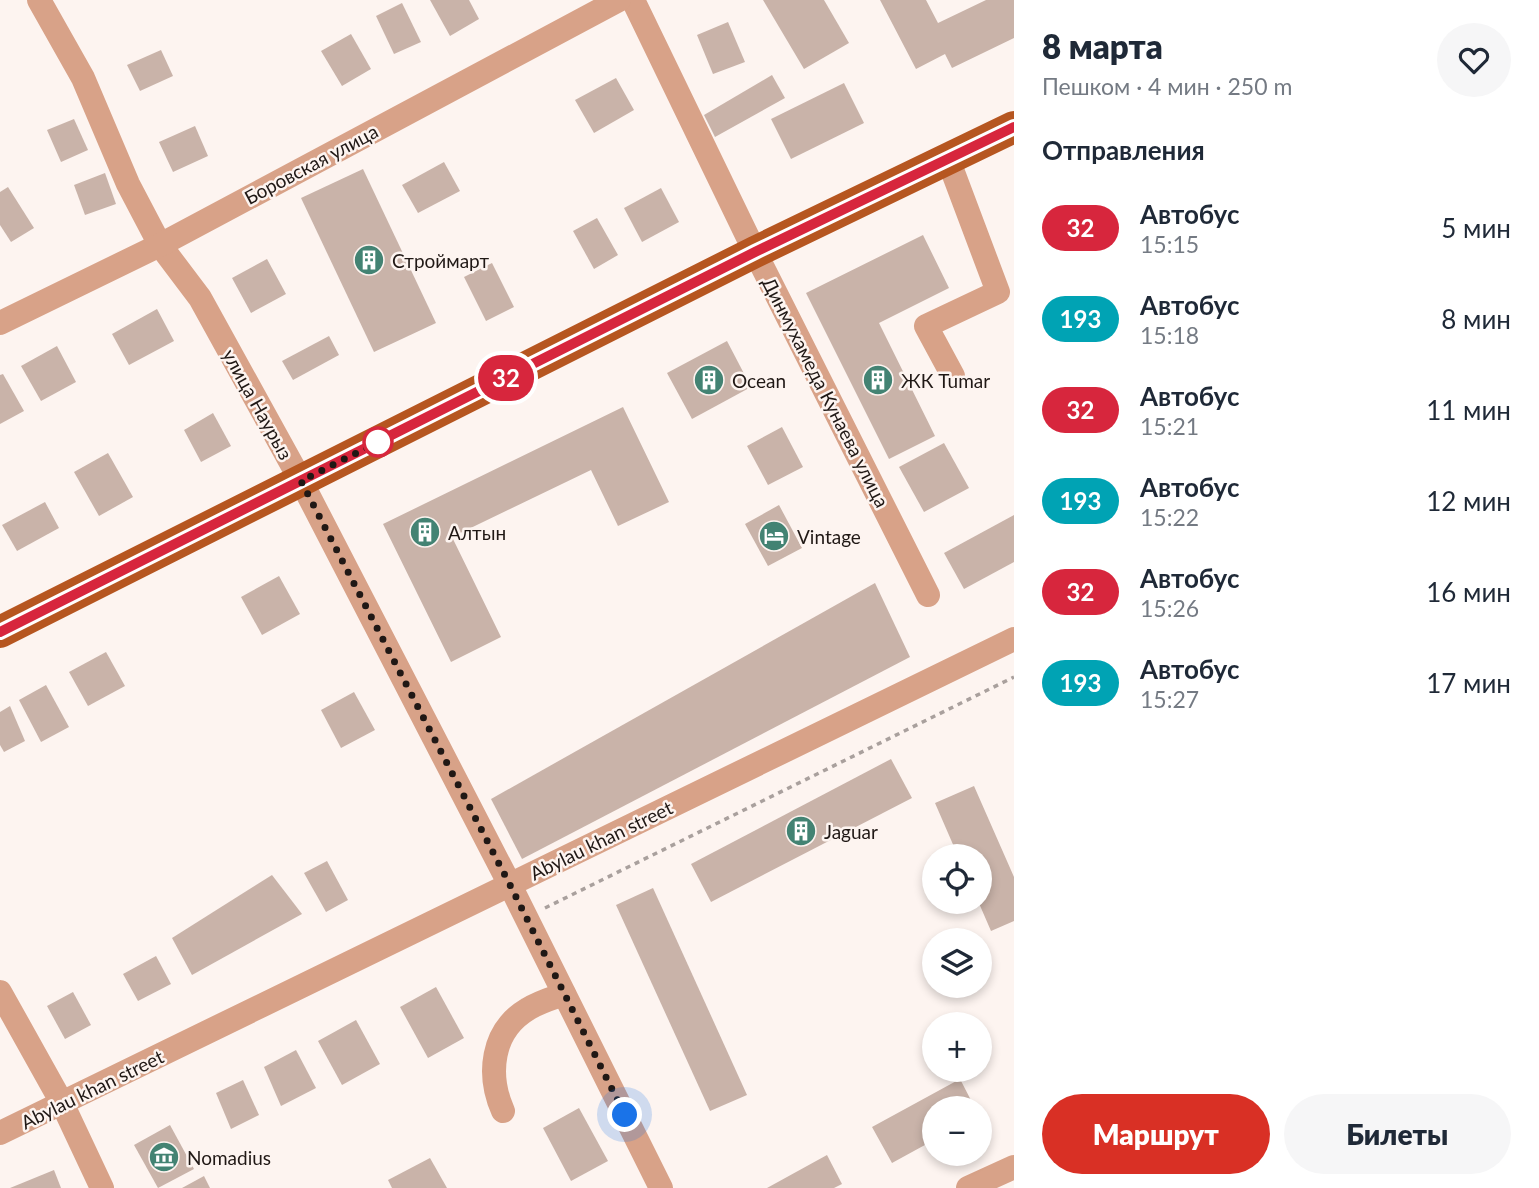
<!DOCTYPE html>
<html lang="ru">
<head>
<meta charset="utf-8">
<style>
	body { margin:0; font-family:Lato,sans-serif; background:#f6f6f7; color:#1f2937; height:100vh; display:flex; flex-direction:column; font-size:26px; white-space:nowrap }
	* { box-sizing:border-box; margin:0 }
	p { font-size:23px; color:#747a83 }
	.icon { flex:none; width:38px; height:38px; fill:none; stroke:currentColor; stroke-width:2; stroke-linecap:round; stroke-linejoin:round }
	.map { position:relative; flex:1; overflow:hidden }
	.details { display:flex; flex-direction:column; background:#fff; width:525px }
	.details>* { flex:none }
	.badge { padding:0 14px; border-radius:23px; font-size:24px; line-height:46px }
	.fabs { position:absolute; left:922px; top:844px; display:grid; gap:14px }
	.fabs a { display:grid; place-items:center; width:70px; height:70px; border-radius:50%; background:#fff; box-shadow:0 4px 10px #0003; font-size:35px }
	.you { position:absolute; width:35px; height:35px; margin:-18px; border:5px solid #fff; border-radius:50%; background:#1a73e8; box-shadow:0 0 0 10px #1a73e833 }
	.map>.badge { position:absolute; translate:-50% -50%; box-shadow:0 0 0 4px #fff }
	h2 { padding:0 28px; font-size:26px; line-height:63px }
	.round { display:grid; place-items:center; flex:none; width:74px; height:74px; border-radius:37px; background:#f6f6f7 }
	.headline { display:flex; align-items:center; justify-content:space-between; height:119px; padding:0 28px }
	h1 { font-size:33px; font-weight:800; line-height:52px }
	.button { display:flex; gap:14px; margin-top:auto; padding:14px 28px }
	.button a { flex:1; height:80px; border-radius:42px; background:#d93025; color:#fff; font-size:28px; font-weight:800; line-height:80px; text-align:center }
	.button a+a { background:#f6f6f7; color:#1f2937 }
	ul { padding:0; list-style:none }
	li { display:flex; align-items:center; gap:21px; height:91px; padding:0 28px }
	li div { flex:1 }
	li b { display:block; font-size:26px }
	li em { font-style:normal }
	li .badge { min-width:77px; font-weight:700; text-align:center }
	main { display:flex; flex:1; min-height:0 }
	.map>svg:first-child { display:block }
	.building { fill:#c9b3a9 }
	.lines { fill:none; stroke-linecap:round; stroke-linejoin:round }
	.path { stroke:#a9a09d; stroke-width:3.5; stroke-dasharray:5 5; stroke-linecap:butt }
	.minor { stroke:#d8a288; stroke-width:24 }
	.major { stroke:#b65620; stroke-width:32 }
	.line-casing { stroke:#fff; stroke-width:16 }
	.line { stroke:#d7263d; stroke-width:10 }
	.walk { stroke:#201815; stroke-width:7; stroke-dasharray:0 12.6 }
	.stop-dot { fill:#fff; stroke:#d7263d; stroke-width:3.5 }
	.labels { text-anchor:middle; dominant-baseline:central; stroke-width:5; stroke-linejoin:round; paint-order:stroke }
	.street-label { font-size:19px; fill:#201815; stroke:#fdf4f0 }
	.poi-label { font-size:19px; fill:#201815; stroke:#fdf4f0; text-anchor:start }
</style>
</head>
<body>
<main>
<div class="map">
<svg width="1014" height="1188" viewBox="0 0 1014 1188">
	<rect width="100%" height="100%" fill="#fdf4f0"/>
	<g class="building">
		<polygon points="430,0 469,0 479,19 450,36"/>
		<polygon points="763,0 824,0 849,43 804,69"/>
		<polygon points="880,0 926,0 938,23 986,0 1014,0 1014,38 952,68 945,54 916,69"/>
		<polygon points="402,3 421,42 394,54 376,16"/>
		<polygon points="728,22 745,62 713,74 697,35"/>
		<polygon points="351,34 371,69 342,86 321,51"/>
		<polygon points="161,50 173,76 140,91 127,65"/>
		<polygon points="772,75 785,98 715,137 704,115"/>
		<polygon points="616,78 634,110 594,133 575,100"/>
		<polygon points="844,83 864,123 791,159 771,119"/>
		<polygon points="74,119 88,150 61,162 47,130"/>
		<polygon points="195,126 208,156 173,172 159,142"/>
		<polygon points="444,162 460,191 418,213 402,185"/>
		<polygon points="363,169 436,323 374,352 301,198"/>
		<polygon points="105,173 116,204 85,215 74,185"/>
		<polygon points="8,187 34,228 11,242 0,225 0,192"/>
		<polygon points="661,188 679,222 642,242 624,208"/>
		<polygon points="597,218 618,255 594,269 573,231"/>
		<polygon points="923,235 949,288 879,323 935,436 889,459 806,293"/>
		<polygon points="267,259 286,294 251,313 232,278"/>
		<polygon points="492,263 514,307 486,321 464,277"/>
		<polygon points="157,309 174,341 129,365 112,334"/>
		<polygon points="329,336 339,355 293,380 282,361"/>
		<polygon points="727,341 751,387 692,419 667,373"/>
		<polygon points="57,346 76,382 41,401 21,366"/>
		<polygon points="3,374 24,411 0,424 0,375"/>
		<polygon points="623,407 669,502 618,526 591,470 452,537 501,637 451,662 383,524"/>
		<polygon points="213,413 231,446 201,462 184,430"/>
		<polygon points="782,427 803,467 768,485 747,446"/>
		<polygon points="944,443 969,488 924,512 899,467"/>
		<polygon points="108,453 133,497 99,516 74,472"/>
		<polygon points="45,502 59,528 17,551 2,525"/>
		<polygon points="779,505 802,548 768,566 745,524"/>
		<polygon points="1014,515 1014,562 964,589 944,553"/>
		<polygon points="279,576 300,614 262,635 241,597"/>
		<polygon points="875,583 910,657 522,859 491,799"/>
		<polygon points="106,652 125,686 88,706 69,672"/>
		<polygon points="46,685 69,727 41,742 19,700"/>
		<polygon points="354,692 375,730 341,748 321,710"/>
		<polygon points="10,706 25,741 4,752 0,745 0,712"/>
		<polygon points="891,759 912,798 711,902 691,864"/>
		<polygon points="974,786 1014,877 1014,921 991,931 978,901 980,901 980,856 958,856 935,803"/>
		<polygon points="327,861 348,900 326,912 304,873"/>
		<polygon points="272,875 302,914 192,975 172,938"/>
		<polygon points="653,888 747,1095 710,1111 616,905"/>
		<polygon points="156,956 171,984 138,1001 123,974"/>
		<polygon points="436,987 464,1038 428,1058 400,1007"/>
		<polygon points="73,992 91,1025 65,1039 47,1006"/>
		<polygon points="356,1020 380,1064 342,1085 318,1041"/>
		<polygon points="296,1050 316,1088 281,1106 264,1067"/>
		<polygon points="960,1079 975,1108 934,1108 934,1140 892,1163 872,1127"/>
		<polygon points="243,1080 259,1115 231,1129 216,1093"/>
		<polygon points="579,1108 608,1161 571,1181 543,1128"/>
		<polygon points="170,1125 194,1169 158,1188 134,1145"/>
		<polygon points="827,1155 842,1184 834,1188 767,1188"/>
		<polygon points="430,1158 447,1188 392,1188 388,1180"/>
		<polygon points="54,1170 61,1188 10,1188"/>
		<polygon points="204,1176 210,1188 182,1188"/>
	</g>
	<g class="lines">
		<polyline class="path" points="545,908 1014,677"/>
		<g class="minor">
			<polyline points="39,0 83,78 128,184 160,245 200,298 301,481 510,885 661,1188"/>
			<polyline points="633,0 755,252 928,595"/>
			<polyline points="948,159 998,292 926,326 953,376"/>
			<polyline points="0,323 160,245 619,0"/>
			<polyline points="0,992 62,1103 102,1188"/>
			<path d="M503 1111C487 1075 491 1031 528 1009 539 1002 553 998 564 994"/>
			<polyline points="0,1133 1014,639"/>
			<polyline points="968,1188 1014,1167"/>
		</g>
		<polyline class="major" points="0,632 755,252 1014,127"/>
	</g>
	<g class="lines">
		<g class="line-casing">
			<polyline id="line" points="0,632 755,252 1014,127"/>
		</g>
		<use href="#line" class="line"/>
		<polyline class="walk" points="378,442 301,481 510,885 625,1115"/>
	</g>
	<defs>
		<g id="building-disc" transform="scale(1.575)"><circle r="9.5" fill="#438373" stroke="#fdf4f0"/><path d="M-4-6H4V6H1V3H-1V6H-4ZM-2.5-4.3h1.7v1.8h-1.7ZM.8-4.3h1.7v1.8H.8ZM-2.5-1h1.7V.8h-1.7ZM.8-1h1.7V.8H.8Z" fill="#fff"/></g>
		<g id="hotel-disc" transform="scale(1.575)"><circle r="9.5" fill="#438373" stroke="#fdf4f0"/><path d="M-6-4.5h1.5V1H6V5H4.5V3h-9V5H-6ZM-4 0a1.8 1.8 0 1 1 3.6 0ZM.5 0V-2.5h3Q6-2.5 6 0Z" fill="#fff"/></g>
		<g id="museum-disc" transform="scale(1.575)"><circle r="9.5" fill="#438373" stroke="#fdf4f0"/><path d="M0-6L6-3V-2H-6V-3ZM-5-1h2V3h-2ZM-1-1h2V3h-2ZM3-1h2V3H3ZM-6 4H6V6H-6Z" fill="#fff"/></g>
	</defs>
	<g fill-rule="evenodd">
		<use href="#building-disc" x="369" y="260"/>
		<use href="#building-disc" x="709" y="380"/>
		<use href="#building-disc" x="878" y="380"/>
		<use href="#building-disc" x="425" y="532"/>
		<use href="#hotel-disc" x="774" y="536"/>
		<use href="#building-disc" x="801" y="831"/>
		<use href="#museum-disc" x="164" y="1157"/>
	</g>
	<circle class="stop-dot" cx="378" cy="442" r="14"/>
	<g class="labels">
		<g class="street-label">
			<text transform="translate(311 164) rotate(-28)">Боровская улица</text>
			<text transform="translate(826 392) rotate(63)">Динмухамеда Кунаева улица</text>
			<text transform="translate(258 404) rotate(61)">улица Наурыз</text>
			<text transform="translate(601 840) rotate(-26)">Abylau khan street</text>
			<text transform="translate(92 1089) rotate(-26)">Abylau khan street</text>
		</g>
		<g class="poi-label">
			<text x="392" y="260">Строймарт</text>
			<text x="732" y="380">Ocean</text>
			<text x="901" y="380">ЖК Tumar</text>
			<text x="448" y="532">Алтын</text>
			<text x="797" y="536">Vintage</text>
			<text x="824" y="831">Jaguar</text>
			<text x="187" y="1157">Nomadius</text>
		</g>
	</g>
</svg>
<div class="fabs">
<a><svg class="icon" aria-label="locate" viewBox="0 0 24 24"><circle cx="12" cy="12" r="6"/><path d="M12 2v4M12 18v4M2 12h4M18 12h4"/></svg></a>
<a><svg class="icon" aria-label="layers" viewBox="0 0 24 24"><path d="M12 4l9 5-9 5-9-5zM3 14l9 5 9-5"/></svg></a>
<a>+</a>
<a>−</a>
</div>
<div class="you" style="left:625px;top:1115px"></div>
<b class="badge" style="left:506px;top:378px;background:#d7263d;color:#fff">32</b>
</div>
<section class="details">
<div class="headline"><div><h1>8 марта</h1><p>Пешком · 4 мин · 250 m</p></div><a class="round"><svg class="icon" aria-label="heart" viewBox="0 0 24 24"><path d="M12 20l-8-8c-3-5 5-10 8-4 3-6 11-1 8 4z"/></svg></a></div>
<h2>Отправления</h2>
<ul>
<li><span class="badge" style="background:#d7263d;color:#fff">32</span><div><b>Автобус</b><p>15:15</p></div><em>5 мин</em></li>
<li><span class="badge" style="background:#00a3b4;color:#fff">193</span><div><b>Автобус</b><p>15:18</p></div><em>8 мин</em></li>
<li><span class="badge" style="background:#d7263d;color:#fff">32</span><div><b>Автобус</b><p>15:21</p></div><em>11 мин</em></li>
<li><span class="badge" style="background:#00a3b4;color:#fff">193</span><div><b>Автобус</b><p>15:22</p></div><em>12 мин</em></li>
<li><span class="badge" style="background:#d7263d;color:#fff">32</span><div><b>Автобус</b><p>15:26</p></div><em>16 мин</em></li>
<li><span class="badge" style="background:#00a3b4;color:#fff">193</span><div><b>Автобус</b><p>15:27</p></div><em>17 мин</em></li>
</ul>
<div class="button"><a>Маршрут</a><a>Билеты</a></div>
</section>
</main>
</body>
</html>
